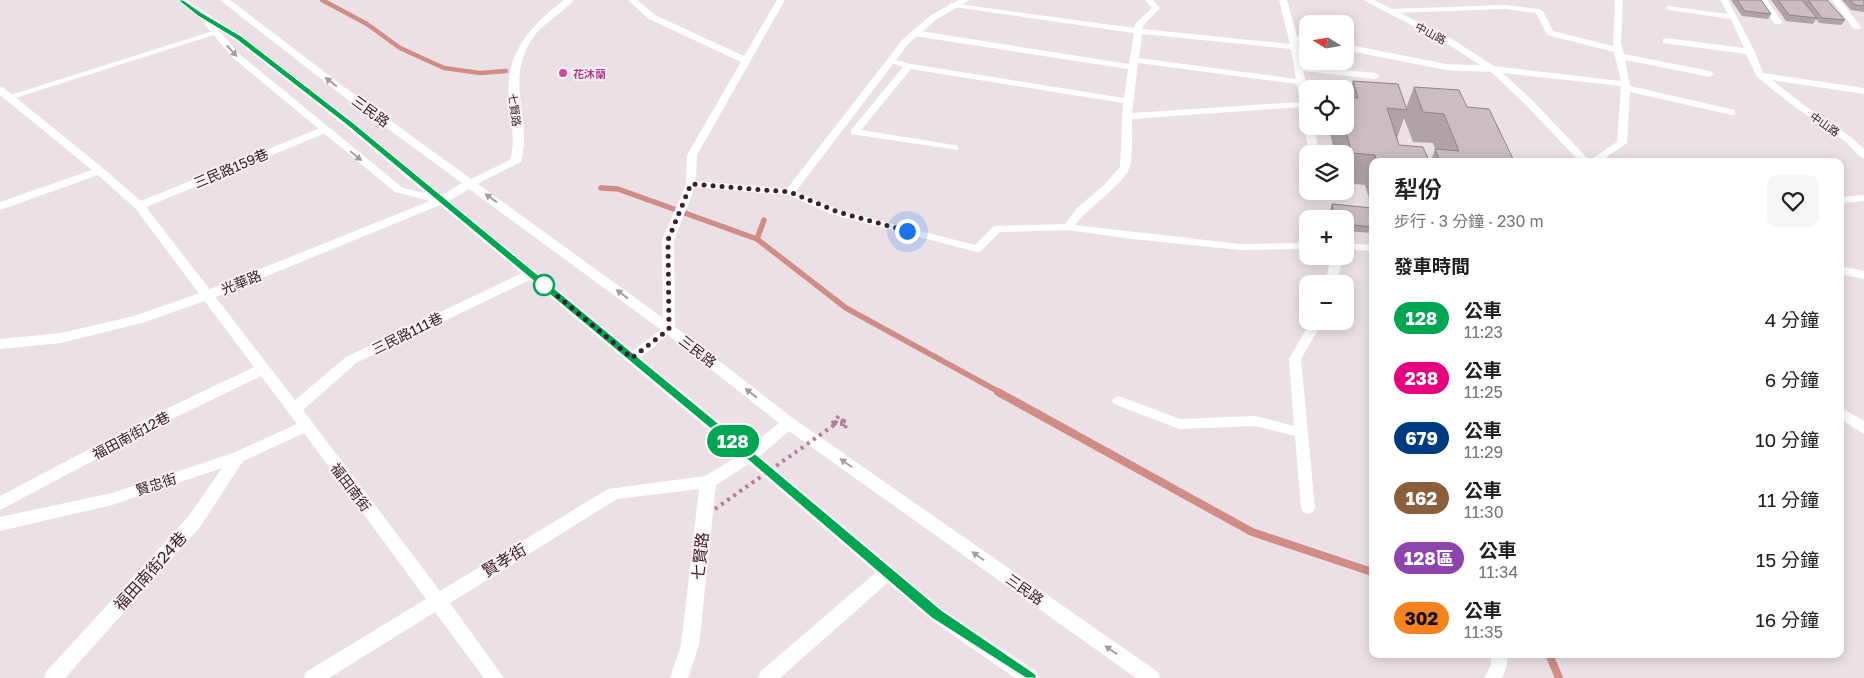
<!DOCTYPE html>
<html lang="zh-TW">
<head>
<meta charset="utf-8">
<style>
	body { margin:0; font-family:"Golos Text","Noto Sans TC",sans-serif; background:#f6f6f6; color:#202124; height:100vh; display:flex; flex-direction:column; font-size:19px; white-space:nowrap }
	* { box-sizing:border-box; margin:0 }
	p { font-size:16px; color:#757577 }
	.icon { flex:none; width:28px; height:28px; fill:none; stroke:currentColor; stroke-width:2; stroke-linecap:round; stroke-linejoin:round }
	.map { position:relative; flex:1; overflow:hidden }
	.sheet { position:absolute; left:1369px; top:158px; width:475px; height:500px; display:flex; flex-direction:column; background:#fff; border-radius:10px; box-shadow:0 2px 12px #0003 }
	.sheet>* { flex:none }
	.badge { padding:0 10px; border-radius:16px; font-size:18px; line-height:32px }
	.needle { width:32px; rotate:281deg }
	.controls { position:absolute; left:1299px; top:15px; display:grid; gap:10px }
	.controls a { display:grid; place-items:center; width:55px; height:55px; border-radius:10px; background:#fff; box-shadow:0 2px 12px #0003; font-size:25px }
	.you { position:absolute; width:25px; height:25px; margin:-12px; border:4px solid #fff; border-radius:50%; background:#1a73e8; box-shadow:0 0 0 8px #1a73e833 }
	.map>.badge { position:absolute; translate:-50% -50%; box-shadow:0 0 0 2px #fff }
	h2 { padding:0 25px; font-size:19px; line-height:45px }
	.round { display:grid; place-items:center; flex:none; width:52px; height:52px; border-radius:10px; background:#f6f6f6 }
	.overview { display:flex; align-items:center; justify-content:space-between; height:85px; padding:0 25px }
	h1 { font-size:24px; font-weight:600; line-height:38px }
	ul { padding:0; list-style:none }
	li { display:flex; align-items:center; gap:15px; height:60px; padding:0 25px }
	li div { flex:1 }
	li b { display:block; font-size:19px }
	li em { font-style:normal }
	li .badge { min-width:55px; font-weight:700; text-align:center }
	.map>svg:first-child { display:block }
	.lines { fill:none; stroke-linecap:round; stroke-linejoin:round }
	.stream-far2 { stroke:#d18c87; stroke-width:4.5 }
	.stream-far1 { stroke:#d18c87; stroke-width:5.5 }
	.stream { stroke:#d18c87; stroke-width:8 }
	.path { stroke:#af8093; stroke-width:4; stroke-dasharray:3 4.5; stroke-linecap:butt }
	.service { fill:#fff; fill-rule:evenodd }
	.minor { fill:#fff; fill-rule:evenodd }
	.tertiary { fill:#fff; fill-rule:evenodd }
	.path-bridge { stroke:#af8093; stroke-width:4; stroke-dasharray:3 4.5; stroke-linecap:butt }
	.wall { fill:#afa2a9 }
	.building { fill:#ccbcc4; stroke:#8f8489 }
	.oneway { fill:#a79b9f }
	.line { fill:#00a651; stroke:#fff }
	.walk { stroke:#3c212a; stroke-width:5; stroke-dasharray:0 9 }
	.hotel-dot { fill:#d1479c; stroke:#f8f1f5; stroke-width:2 }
	.stop-dot { fill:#fff; stroke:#00a651; stroke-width:2.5 }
	.labels { text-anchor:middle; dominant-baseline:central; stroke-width:4; stroke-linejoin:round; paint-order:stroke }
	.far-street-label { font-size:11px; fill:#3c212a; stroke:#f8f1f5 }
	.far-hotel-label { font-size:11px; font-weight:bold; fill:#b23c85; stroke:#f8f1f5; text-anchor:start }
	.street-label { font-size:14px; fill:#3c212a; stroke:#f8f1f5 }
	.near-street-label { font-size:16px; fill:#3c212a; stroke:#f8f1f5 }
</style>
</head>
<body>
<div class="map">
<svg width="1864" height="678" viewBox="0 0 1864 678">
	<rect width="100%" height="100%" fill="#ebe0e6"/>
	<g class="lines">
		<polyline class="stream-far2" points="322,0 367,24 400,48 444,68 480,73 506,71"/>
		<g class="stream-far1">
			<polyline points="601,188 618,189 757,239"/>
			<polyline points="764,220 757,239 846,308 1001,393"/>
		</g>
		<g class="stream">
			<polyline points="998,392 1252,532 1372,572"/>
			<polyline points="1549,654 1559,678"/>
		</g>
		<g class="path">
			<polyline points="843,421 847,422 845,428"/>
			<polyline points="835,423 837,423"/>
			<polyline points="835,423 834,424 843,424 843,421"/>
			<polyline points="835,423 833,422 839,416 843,421"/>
			<polyline points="835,423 837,420 843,421"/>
		</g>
		<g class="service">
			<path d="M628 0H637L655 15 744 56 777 0H785L697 155 696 181 790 189 842 211 975 245 993 227 997 226 1065 224 1077 208 1104 185 1120 167 1123 103 911 69 861 130 954 145 958 146V150L851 134V130L903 67 888 62V58L911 64 1124 98 1128 69 914 36 910 33 914 30 1129 64 1134 33 954 7 950 5 951 3 1134 28 1136 23 1152 8 1145 0H1153L1160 8 1143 26V29L1290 44 1279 0H1287L1297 36 1308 38V43L1298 42 1302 66 1376 73 1380 76 1376 79 1303 71 1308 92V120L1303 117 1301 107 1132 119C1132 129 1133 162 1129 169 1121 186 1089 207 1075 225L1240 244 1308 243V249L1240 250 1132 239 1068 230 1000 232 981 251 977 252 834 215 788 195 695 187 674 240 675 329 637 361 632 362 626 358 627 355 663 328 662 240 686 184 687 155 741 62 649 19ZM1142 34 1291 49 1296 79 1139 58ZM1138 63 1297 84 1300 102 1132 113Z"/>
			<polygon points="1615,0 1623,0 1621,44 1624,54 1710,71 1714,74 1710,77 1625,60 1630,86 1735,110 1735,114 1732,115 1630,92 1627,143 1601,161 1589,161 1617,142 1621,86 1493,72 1446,70 1345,50 1345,44 1446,64 1493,66 1621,81 1614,52 1547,35 1536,13 1505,9 1390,13 1386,11 1390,9 1505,5 1539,9 1543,11 1553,31 1613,46"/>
			<polygon points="1720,0 1728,0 1755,52 1763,73 1864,88 1864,94 1772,80 1801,103 1852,138 1864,149 1864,158 1860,157 1846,142 1795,107 1757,77 1746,54 1663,43 1663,39 1666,38 1744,48 1731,19 1669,10 1665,8 1669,6 1728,14"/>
			<polygon points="1759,0 1767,0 1782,22 1781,24 1775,24"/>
			<polygon points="1832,0 1840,0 1861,27 1860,29 1854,29"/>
			<polygon points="213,31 220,33 12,99 9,100 4,97"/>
			<polygon points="1308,123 1308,126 1314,126 1319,154 1309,154 1304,126"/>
			<polygon points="1316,191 1326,191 1327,193 1322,196 1318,195"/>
			<polygon points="1864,195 1864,201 1840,203 1840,197"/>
			<polygon points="1345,243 1372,245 1372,251 1345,249"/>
			<polygon points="1331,256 1343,256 1337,284 1325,284"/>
			<polygon points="1840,266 1864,271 1864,279 1840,274"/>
			<polygon points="1311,321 1323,321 1301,359 1315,508 1313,512 1308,514 1303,512 1301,508 1295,436 1255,426 1179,429 1114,404 1112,401 1114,398 1119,396 1180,419 1255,416 1294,426 1289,359"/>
			<polygon points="1491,654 1507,654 1507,666 1502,678 1484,678 1491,665"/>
		</g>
		<g class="minor">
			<path d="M564 0H574C562 14 543 22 532 39 504 82 533 119 521 162L475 185H467L465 183 467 181 510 160C516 140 511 123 509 103 504 54 529 27 564 0Z"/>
			<polygon points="959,0 970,0 937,19 909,43 794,194 786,194 784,192 786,190 903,39 931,15"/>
			<polygon points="0,87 4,88 104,169 141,201 320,128 328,128 329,130 328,132 146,207 295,400 346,357 526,271 536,271 537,274 536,277 356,363 303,410 440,591 608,489 705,476 745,452 750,450 755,452 758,456 755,460 716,485 699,645 688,678 670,678 681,645 699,489 617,499 450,603 504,678 484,678 435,612 329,678 304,678 306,672 426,599 304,433 243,461 200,527 65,678 44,678 46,672 188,517 222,468 112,505 0,531 0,517 112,493 233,453 297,424 261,376 174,418 0,510 0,496 164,410 254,367 135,208 98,175 0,210 0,202 92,170 0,95"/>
			<polygon points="887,566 893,568 896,573 893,578 780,678 758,678 760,672 881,568"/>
		</g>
		<g class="tertiary">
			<path d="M177 0H187L241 36 353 122 442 195 462 183 339 93 220 0H230L347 89 674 326 794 419 1158 672 1160 678H1136L789 431 760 456 942 609 1037 672 1039 678H1015L930 619 745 460 440 205 213 298 142 323 61 343 0 349V339L61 333 134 316 203 292 430 201 395 192 232 57 206 26 204 24 206 22ZM219 30 235 40 345 126 425 193 403 188 238 53ZM469 189 664 332 779 423 750 447 449 201Z"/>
			<polygon points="1363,0 1374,0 1452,39 1497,68 1533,101 1590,161 1579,161 1526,105 1491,72 1446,43"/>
			<polygon points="1840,407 1864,421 1864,434 1840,419"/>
		</g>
		<polyline class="path-bridge" points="715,509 837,423"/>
	</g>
	<g class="wall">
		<polygon points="1731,0 1761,0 1771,14 1768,19 1742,16"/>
		<polygon points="1771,0 1827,0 1845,20 1841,25 1819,23 1816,19 1813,24 1786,21"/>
		<polygon points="1842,0 1864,0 1864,12 1851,10"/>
		<polygon points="1353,81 1406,108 1414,87 1467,107 1514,161 1431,161 1435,149 1433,143 1413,142 1404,118 1397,138 1399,145 1429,161 1372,161 1372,205 1371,205 1365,185 1345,183 1345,154 1335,154 1328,126 1345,126 1348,97"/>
		<polygon points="1332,204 1372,208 1372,233 1345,231 1345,219 1331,219 1330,210"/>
	</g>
	<g class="building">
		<polygon points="1737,0 1761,0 1771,14 1745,11"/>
		<polygon points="1778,0 1802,0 1817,18 1789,15"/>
		<polygon points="1808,0 1827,0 1845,20 1822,18"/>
		<polygon points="1850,0 1864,0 1864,6 1855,5"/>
		<polygon points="1353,81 1398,84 1407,110 1387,108 1399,145 1423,147 1429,161 1377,161 1375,155 1352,153 1344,126 1345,97 1358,98"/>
		<polygon points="1414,87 1459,90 1467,107 1489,109 1514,161 1440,161 1435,149 1459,151 1444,114 1423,112"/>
		<polygon points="1332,204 1372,208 1372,227 1345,224 1345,219 1334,219"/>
	</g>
	<defs><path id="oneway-solid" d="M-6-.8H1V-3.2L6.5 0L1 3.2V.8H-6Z" transform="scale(1.25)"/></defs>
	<g class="oneway">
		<use href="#oneway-solid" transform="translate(232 51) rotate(47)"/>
		<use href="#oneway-solid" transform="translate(331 82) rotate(-143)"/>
		<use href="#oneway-solid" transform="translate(356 156) rotate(39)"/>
		<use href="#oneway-solid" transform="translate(491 198) rotate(-144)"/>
		<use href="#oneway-solid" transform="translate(622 294) rotate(-144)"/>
		<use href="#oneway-solid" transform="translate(751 393) rotate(-142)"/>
		<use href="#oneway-solid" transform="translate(846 463) rotate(-145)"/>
		<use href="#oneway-solid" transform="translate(978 556) rotate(-145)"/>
		<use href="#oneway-solid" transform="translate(1111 650) rotate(-145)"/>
	</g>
	<polygon class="line" points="178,0 183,0 202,13 241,36 352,122 754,453 941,610 1035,674 1037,678 1026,678 932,618 746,458 347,125 236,39 198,16"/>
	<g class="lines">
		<polyline class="walk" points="544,285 632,358 669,329 668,240 691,184 790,192 838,212 907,231"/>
	</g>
	<circle class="hotel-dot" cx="563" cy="73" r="5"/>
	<circle class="stop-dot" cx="544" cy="285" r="10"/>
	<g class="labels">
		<g class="far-street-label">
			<text transform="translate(1431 33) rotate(28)">中山路</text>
			<text transform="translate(515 110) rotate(82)">七賢路</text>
			<text transform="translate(1825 124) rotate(35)">中山路</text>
		</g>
		<g class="far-hotel-label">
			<text x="573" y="73">花沐蘭</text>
		</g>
		<g class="street-label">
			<text transform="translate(371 111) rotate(36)">三民路</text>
			<text transform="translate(231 168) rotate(-23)">三民路159巷</text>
			<text transform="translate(241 282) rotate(-22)">光華路</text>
			<text transform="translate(407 333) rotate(-26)">三民路111巷</text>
			<text transform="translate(698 351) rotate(38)">三民路</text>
			<text transform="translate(131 435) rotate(-28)">福田南街12巷</text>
			<text transform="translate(156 484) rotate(-18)">賢忠街</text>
			<text transform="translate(351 487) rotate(53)">福田南街</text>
			<text transform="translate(1025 589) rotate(35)">三民路</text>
		</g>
		<g class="near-street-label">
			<text transform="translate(700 556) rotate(-84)">七賢路</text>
			<text transform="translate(504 560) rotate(-31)">賢孝街</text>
			<text transform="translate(150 571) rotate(-48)">福田南街24巷</text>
		</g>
	</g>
</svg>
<div class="controls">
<a><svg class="needle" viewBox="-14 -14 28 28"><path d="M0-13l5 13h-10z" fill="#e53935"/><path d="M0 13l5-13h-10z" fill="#757577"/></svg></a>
<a><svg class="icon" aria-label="locate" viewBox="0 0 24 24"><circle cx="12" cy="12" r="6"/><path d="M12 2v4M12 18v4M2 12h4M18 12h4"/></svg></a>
<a><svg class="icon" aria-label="layers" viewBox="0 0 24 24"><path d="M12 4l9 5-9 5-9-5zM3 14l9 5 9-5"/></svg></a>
<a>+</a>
<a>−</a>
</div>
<div class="you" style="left:907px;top:231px"></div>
<b class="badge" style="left:733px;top:441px;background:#00a651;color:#fff">128</b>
<section class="sheet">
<div class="overview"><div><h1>犁份</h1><p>步行 · 3 分鐘 · 230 m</p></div><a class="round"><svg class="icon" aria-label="heart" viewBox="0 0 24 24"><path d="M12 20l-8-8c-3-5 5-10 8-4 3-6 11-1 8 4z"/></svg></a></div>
<h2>發車時間</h2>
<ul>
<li><span class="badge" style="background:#00a651;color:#fff">128</span><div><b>公車</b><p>11:23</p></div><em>4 分鐘</em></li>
<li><span class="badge" style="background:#e6007e;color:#fff">238</span><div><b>公車</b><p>11:25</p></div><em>6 分鐘</em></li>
<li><span class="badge" style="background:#003b80;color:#fff">679</span><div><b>公車</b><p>11:29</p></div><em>10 分鐘</em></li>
<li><span class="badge" style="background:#8b5e3c;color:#fff">162</span><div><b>公車</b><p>11:30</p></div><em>11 分鐘</em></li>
<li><span class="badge" style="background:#8e44ad;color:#fff">128區</span><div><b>公車</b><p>11:34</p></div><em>15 分鐘</em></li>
<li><span class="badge" style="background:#f58220;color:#111">302</span><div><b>公車</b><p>11:35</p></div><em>16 分鐘</em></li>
</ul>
</section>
</div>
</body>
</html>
